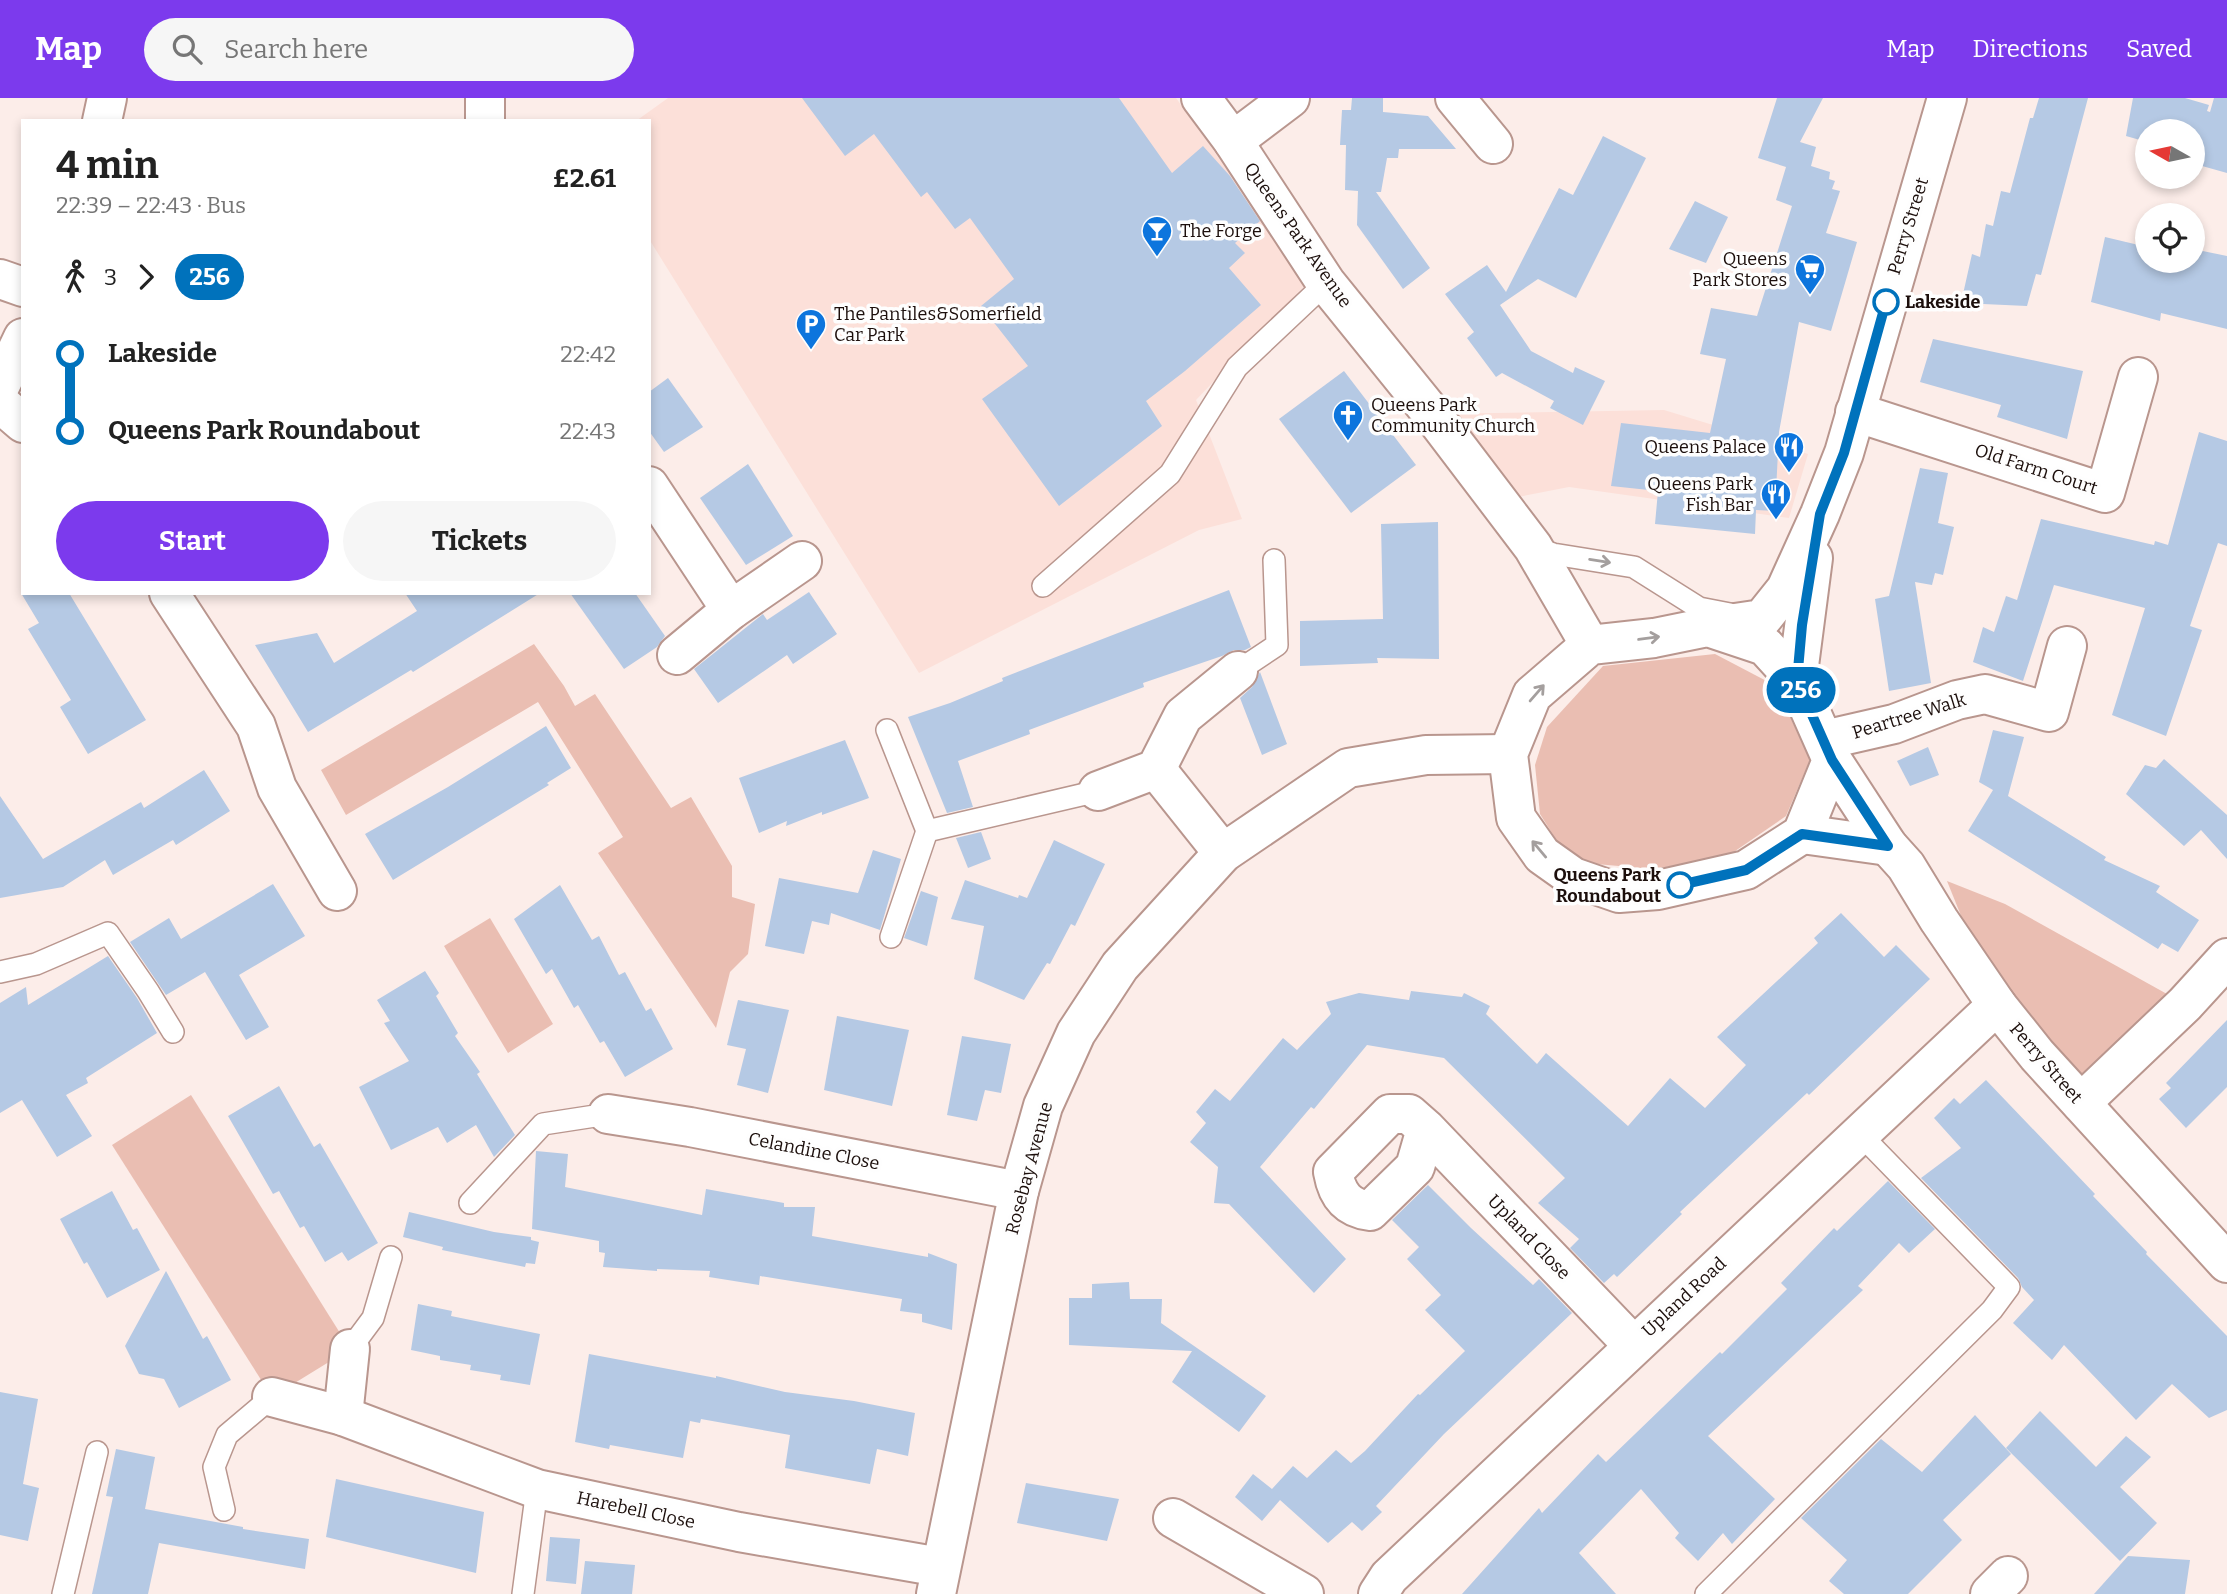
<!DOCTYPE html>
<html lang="en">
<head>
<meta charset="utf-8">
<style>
	body { margin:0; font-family:Bitter,serif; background:#f6f6f6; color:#222; height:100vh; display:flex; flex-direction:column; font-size:26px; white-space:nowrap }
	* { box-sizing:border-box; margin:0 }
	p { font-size:23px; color:#767676 }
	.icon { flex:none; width:38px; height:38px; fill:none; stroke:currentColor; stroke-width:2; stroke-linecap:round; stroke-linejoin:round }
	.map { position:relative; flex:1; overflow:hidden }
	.side { position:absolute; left:21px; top:21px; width:630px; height:476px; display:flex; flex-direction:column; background:#fff; border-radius:0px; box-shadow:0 4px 10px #0003 }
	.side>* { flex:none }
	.badge { padding:0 14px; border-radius:23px; font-size:24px; line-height:46px }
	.needle { width:46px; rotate:279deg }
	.controls { position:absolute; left:2135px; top:21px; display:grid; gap:14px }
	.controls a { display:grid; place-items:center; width:70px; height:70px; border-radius:50%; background:#fff; box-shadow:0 4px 10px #0003; font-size:35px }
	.map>.badge { position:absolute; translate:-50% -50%; box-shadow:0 0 0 4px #fff }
	.legs { display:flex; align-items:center; gap:10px; height:77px; padding:0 35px; font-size:23px }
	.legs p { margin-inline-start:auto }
	.overview { display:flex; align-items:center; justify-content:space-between; height:119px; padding:0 35px }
	h1 { font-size:38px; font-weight:700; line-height:52px }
	.action { display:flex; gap:14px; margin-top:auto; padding:14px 35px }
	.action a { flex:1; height:80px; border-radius:42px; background:#7c3aed; color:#fff; font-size:28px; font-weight:700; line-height:80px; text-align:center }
	.action a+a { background:#f6f6f6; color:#222 }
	ul { padding:0 35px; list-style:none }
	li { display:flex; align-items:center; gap:24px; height:77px; font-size:26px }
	li i { display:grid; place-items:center; width:10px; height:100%; margin:0 9px; background:currentColor }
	li i::after { content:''; width:18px; height:18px; margin:-9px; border:5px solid; border-radius:50%; background:#fff }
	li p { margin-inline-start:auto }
	li:first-child i { background:linear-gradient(#0000 50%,currentColor 0) }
	li:last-child i { background:linear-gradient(currentColor 50%,#0000 0) }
	header { display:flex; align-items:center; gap:42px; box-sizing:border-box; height:98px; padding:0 35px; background:#7c3aed; color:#fff }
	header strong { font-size:33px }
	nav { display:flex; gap:38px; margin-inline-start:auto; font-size:24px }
	.search { width:490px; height:63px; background:#f6f6f6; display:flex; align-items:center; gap:18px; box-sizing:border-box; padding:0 24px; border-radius:38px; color:#767676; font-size:26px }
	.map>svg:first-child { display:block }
	.built { fill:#fce0d9 }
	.green { fill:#eabeb2 }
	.building { fill:#b5c9e4 }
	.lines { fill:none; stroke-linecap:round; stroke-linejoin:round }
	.lane-casing { stroke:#b9968e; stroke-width:24 }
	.street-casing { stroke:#b9968e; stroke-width:42 }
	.secondary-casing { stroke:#b9968e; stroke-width:42 }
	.lane { stroke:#fff; stroke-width:21 }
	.street { stroke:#fff; stroke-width:38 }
	.secondary { stroke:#fff; stroke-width:38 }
	.oneway { stroke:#a49f9e }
	.line-1-casing { stroke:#fff; stroke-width:16 }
	.line-1 { stroke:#0072bc; stroke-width:10 }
	.stop-1-dot { fill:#fff; stroke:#0072bc; stroke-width:3.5 }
	.labels { text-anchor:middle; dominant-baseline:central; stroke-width:7; stroke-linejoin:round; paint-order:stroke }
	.street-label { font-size:18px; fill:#1c0f0c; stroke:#fefefe }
	.poi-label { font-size:18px; fill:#1c0f0c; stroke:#fefefe; text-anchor:start }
	.stop-label { font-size:18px; font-weight:bold; fill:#1c0f0c; stroke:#fefefe; text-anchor:start }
</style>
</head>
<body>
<header>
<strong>Map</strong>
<div class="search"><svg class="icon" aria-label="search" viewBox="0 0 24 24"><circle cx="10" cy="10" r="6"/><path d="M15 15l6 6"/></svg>Search here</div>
<nav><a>Map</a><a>Directions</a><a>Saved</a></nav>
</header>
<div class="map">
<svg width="2227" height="1496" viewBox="0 0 2227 1496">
	<rect width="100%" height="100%" fill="#fcede9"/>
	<g class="built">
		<polygon points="668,0 1176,0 1308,184 1196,302 1242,421 1199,432 919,575 649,141 649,23 636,23"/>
		<polygon points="1664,312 1808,356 1789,420 1569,389 1498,403 1432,316"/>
	</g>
	<g class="green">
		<polygon points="534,546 564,588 575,608 595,596 671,710 691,699 732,768 732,799 755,806 748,856 730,874 716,930 598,755 623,739 538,604 346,717 321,672"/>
		<polygon points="1715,556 1776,588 1810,662 1786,718 1725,760 1653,771 1596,766 1565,756 1540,716 1535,667 1547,629 1603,568"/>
		<polygon points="1947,783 2005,806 2185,906 2081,1005 1997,907"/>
		<polygon points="490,820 553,926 508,955 444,848"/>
		<polygon points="191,997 350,1251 272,1299 112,1047"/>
	</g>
	<g class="building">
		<polygon points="802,0 1119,0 1172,75 1203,48 1230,78 1260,123 1235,145 1245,155 1229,170 1261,207 1185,273 1146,303 1162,328 1059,408 982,301 1028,268 981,208 1014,181 970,120 955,131 927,94 921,99 874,36 845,58"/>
		<polygon points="1352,0 1383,0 1383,14 1428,18 1456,51 1399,51 1398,60 1387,60 1381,94 1376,94 1430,170 1403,191 1357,127 1358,93 1345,92 1346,47 1340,47 1342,12 1351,12"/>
		<polygon points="1777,0 1823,0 1800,44 1816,49 1811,68 1830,74 1829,81 1835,83 1832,91 1840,93 1826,135 1857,144 1831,233 1799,224 1779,334 1775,413 1756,412 1755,436 1655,426 1658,393 1611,388 1621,325 1710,335 1726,261 1700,256 1711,210 1757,218 1792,108 1776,102 1786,69 1758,60"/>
		<polygon points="2039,0 2088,0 2041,177 2036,176 2027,208 1961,205 1972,156 1980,159 1986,126 1993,128 2001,93 2010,95 2030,20 2033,20"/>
		<polygon points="2133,0 2185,0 2209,7 2207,13 2210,14 2214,0 2227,0 2227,75 2195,66 2198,57 2193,56 2193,33 2147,33 2147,44 2126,38"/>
		<polygon points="1603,38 1646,60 1576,200 1538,181 1500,207 1531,253 1573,275 1575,269 1605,283 1583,327 1550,310 1554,303 1502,275 1496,279 1467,240 1474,234 1445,196 1487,167 1506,194 1559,90 1573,97"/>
		<polygon points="1695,103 1728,119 1706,165 1669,151"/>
		<polygon points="2105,139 2147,149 2147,163 2193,163 2193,151 2227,158 2227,231 2161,215 2160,223 2091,204"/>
		<polygon points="1933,241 2083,273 2067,341 1997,319 2001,307 1920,284"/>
		<polygon points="1344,273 1416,367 1351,415 1279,321"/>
		<polygon points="668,280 703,329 664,354 649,333 649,294"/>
		<polygon points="2199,334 2227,343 2227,448 2218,445 2190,528 2202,532 2166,638 2112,617 2145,510 2054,487 2023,583 1973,564 1983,529 1994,534 2006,498 2017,502 2041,421 2154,447 2155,443 2168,447"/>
		<polygon points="748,366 793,438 746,467 700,400"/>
		<polygon points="1920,370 1948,375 1938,425 1954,429 1943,477 1935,475 1932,487 1915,484 1931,585 1889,593 1875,501 1889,498"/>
		<polygon points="1438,424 1439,561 1377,560 1378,565 1300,568 1300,523 1383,521 1381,426"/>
		<polygon points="1229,492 1251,549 1245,552 1234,552 1222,558 1143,585 1144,589 1029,632 1030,636 958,663 973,709 947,715 908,619 950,605 1003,583 1002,580"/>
		<polygon points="809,494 837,536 793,566 787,557 718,605 694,571 763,516 767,522"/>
		<polygon points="21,495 69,495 146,622 88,656 60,609 71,602 28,531 39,525"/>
		<polygon points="405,495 540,495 413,574 411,572 308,634 255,547 317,535 334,565 417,513"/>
		<polygon points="570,495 635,495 665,538 657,549 624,571"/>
		<polygon points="1260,574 1287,646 1262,657 1240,600 1252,589"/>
		<polygon points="546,628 571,670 547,685 549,687 393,782 365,736 448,689"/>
		<polygon points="1993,632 2024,639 2008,698 2106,759 2104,762 2160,788 2156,794 2199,822 2178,854 2162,845 2158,851 1968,733 1993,692 1979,684"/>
		<polygon points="845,642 869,700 822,717 822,714 786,728 787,723 759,735 739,680"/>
		<polygon points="1928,649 1939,677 1910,688 1897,663"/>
		<polygon points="2164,661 2227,717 2227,761 2201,732 2184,748 2126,696 2145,667 2156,670"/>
		<polygon points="204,672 230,713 176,747 173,742 113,777 105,762 63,789 0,800 0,698 43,761 141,704 144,710"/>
		<polygon points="981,734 991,761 968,770 956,740"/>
		<polygon points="1054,742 1105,766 1075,828 1071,826 1050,866 1047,865 1024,902 974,881 984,828 951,821 965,782 1018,800 1019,797 1027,800"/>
		<polygon points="873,752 901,761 880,832 831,815 829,827 812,823 804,856 765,848 779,780 858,795"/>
		<polygon points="273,786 305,838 239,877 269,929 246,942 205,874 166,897 130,844 169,820 181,841"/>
		<polygon points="560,787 592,842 599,838 619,877 625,874 646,913 651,910 673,951 625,979 604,943 600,945 578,907 574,910 552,871 546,876 514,821"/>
		<polygon points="921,793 938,799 927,848 904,840"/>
		<polygon points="1841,815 1884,859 1896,847 1930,881 1809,997 1807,995 1680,1114 1682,1116 1617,1179 1614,1176 1604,1185 1570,1150 1579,1141 1538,1105 1565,1080 1444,960 1367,947 1314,1011 1311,1009 1260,1069 1346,1161 1314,1195 1229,1106 1214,1105 1218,1069 1190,1044 1206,1025 1196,1014 1215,991 1230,1003 1283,940 1297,952 1331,916 1326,904 1359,895 1409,902 1411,893 1462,899 1464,895 1490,908 1486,916 1537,966 1546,955 1628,1028 1670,980 1705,1010 1746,967 1717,939 1818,845 1814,840"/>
		<polygon points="108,858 137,900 157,935 86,980 88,985 66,997 92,1038 57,1059 22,1002 0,1015 0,905 26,889 28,907"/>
		<polygon points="425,873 439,895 436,898 458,935 455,938 480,974 477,976 515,1037 494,1059 476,1027 447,1045 438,1029 391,1052 359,989 409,963 384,925 390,923 377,902"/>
		<polygon points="738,902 789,912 768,995 737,987 746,951 727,947"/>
		<polygon points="837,918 909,932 892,1008 824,992"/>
		<polygon points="2227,922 2227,989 2186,1030 2159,1001 2171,990 2166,985"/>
		<polygon points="962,938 1011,946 1001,995 985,992 977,1023 947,1017"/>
		<polygon points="1986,982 2095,1096 2093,1098 2147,1154 2146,1156 2227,1238 2227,1312 2209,1320 2172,1286 2136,1322 2064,1247 2052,1262 2013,1225 2034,1202 2022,1189 2018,1180 1921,1080 1961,1050 1934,1020 1954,1000 1960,1006"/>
		<polygon points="279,988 314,1049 320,1045 378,1145 348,1163 342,1154 325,1164 304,1128 300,1130 279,1093 273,1096 228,1018"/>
		<polygon points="536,1053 568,1056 565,1089 702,1117 706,1091 784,1105 784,1109 815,1109 812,1138 928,1159 928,1155 957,1166 952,1232 922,1224 922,1216 900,1213 902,1201 760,1178 759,1187 709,1179 710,1173 657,1171 657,1173 603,1169 605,1155 599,1154 599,1143 532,1131"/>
		<polygon points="1888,1083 1935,1131 1909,1155 1899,1145 1858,1188 1863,1192 1708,1338 1775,1401 1732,1446 1723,1435 1698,1463 1675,1440 1679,1435 1641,1391 1579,1455 1616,1496 1462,1496 1539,1410 1542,1415 1598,1356 1606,1364 1720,1254 1722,1256 1787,1191 1781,1185 1834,1130 1837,1133"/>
		<polygon points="1428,1087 1471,1130 1533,1187 1539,1181 1572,1215 1444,1336 1376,1408 1382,1414 1362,1433 1352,1424 1328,1445 1280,1402 1262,1423 1235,1399 1253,1376 1272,1391 1293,1368 1307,1380 1336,1352 1351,1365 1365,1353 1418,1296 1420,1297 1465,1253 1425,1212 1441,1197 1407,1161 1419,1149 1392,1122"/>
		<polygon points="112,1093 133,1132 137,1130 160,1172 107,1200 87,1164 84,1166 60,1121"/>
		<polygon points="409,1114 494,1134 531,1139 531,1142 539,1144 535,1166 526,1165 525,1169 500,1164 442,1152 443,1149 403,1139"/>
		<polygon points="166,1173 203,1241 207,1238 231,1282 179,1310 164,1281 139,1276 125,1248"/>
		<polygon points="1129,1184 1130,1201 1162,1201 1161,1225 1266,1298 1239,1334 1172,1284 1192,1253 1069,1247 1069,1200 1092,1200 1092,1186"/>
		<polygon points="418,1206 452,1213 451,1218 540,1236 530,1287 500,1282 501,1277 470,1272 471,1267 440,1262 440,1258 411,1252"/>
		<polygon points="589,1256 716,1280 716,1278 785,1294 854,1303 915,1315 908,1358 877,1351 870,1386 785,1370 790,1337 701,1321 700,1325 690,1323 683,1360 610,1347 609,1351 575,1344"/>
		<polygon points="0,1294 38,1301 23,1386 39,1390 28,1443 0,1437"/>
		<polygon points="2040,1313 2096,1369 2126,1338 2151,1359 2120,1389 2157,1425 2120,1463 2006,1350"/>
		<polygon points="1975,1317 2011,1356 1943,1422 1962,1442 1908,1496 1844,1496 1829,1483 1847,1462 1801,1420 1881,1341 1922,1374"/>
		<polygon points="116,1351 155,1359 145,1411 243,1429 243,1431 309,1441 305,1471 159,1445 148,1496 92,1496 113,1399 106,1398"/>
		<polygon points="336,1381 484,1414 476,1475 326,1439"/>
		<polygon points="1026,1385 1119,1401 1107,1443 1017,1425"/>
		<polygon points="550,1439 580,1441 576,1486 546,1483"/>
		<polygon points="2128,1458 2190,1462 2185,1496 2094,1496"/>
		<polygon points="585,1463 635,1467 632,1496 581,1496"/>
	</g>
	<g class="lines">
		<g class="lane-casing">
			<g id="lane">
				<polyline points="1535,450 1553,456 1634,469 1699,510 1730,516"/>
				<polyline points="1043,488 1170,376 1237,269 1326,185"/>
				<polyline points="1238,573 1277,547 1274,462"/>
				<polyline points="887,632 927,733"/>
				<polyline points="891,839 927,733 1098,693"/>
				<polyline points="0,874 36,866 108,835 148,893 173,934"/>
				<polyline points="470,1105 543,1026 608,1016"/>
				<polyline points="350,1251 373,1220 391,1159"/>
				<polyline points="224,1412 214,1369 227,1337 272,1299"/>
				<polyline points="63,1496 97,1354"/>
				<polyline points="523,1496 537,1391"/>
				<polyline points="1706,1496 1992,1212 2009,1189 1859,1035"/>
			</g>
		</g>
		<g class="street-casing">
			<g id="street">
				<polyline points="485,0 485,23"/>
				<polyline points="1455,0 1493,46"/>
				<polyline points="102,23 107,0"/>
				<polyline points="1233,43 1290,0"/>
				<polyline points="0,181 23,189"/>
				<polyline points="0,288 23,240"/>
				<polyline points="0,305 23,325"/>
				<polyline points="1855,314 2105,395 2138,279"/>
				<polyline points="649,388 731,512"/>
				<polyline points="169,495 256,628 277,690 337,793"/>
				<polyline points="1708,529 1762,521 1786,491 1820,416 1844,355 1947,0"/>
				<polyline points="677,557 731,512 802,463"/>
				<polyline points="1797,583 1813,460"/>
				<polyline points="1824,642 1894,626 1957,602 1985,596 2049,614 2067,548"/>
				<polyline points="1156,671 1223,755"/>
				<polyline points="1098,693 1156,671 1183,618 1238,573"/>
				<polyline points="2081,1005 2185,906 2227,860"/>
				<polyline points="608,1016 690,1029 1019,1093"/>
				<path d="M1426 1031 1415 1069 1370 1113C1347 1110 1337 1097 1333 1074L1390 1016H1409L1426 1031 1633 1247"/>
				<polyline points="272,1299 343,1318 537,1391 739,1434 940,1469"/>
				<polyline points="343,1318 350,1251"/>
				<polyline points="1173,1420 1304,1496"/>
				<polyline points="1378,1496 1389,1479 1997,907"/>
				<polyline points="1990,1496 2008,1478"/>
			</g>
		</g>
		<g class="secondary-casing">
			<g id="secondary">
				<polyline points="1201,0 1233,43 1326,185 1432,316 1533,449 1590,547"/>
				<polyline points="1832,662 1802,736 1746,772 1658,792 1619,795 1573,779 1542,757 1516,720 1508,656 1532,597 1590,547 1654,540 1708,529 1765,548 1797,583 1832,662 1888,748 1906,768 1939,822 1997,907 2037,957 2227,1165"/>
				<polyline points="1802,736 1888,748"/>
				<polyline points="936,1496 1019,1093 1043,1008 1076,935 1120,868 1223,755 1348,670 1426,657 1508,656"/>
			</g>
		</g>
		<use href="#lane" class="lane"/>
		<use href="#street" class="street"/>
		<use href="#secondary" class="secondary"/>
	</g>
	<defs><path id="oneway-shaft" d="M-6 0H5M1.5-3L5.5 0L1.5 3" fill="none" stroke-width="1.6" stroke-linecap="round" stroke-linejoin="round" transform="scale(1.75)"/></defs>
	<g class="oneway">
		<use href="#oneway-shaft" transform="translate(1600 463) rotate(9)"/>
		<use href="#oneway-shaft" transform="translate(1649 540) rotate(-8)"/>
		<use href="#oneway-shaft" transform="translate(1537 595) rotate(-49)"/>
		<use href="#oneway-shaft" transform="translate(1539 751) rotate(-130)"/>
	</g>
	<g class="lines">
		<g class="line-1-casing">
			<polyline id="line-1" points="1680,787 1746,772 1802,736 1888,748 1832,662 1797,583 1802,527 1820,416 1844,355 1886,204"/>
		</g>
		<use href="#line-1" class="line-1"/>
	</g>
	<defs>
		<g id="bar-pin" transform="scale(1.575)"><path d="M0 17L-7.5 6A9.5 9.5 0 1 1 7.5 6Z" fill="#0d75dd" stroke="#fefefe"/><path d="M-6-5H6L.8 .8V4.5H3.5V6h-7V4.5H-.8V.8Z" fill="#fff"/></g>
		<g id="supermarket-pin" transform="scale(1.575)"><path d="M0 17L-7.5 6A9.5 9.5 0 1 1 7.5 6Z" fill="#0d75dd" stroke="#fefefe"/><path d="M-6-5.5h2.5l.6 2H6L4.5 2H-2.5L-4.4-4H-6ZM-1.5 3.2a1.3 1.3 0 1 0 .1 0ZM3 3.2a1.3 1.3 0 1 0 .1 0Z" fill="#fff"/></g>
		<g id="parking-pin" transform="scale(1.575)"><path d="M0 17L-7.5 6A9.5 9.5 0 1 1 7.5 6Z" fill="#0d75dd" stroke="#fefefe"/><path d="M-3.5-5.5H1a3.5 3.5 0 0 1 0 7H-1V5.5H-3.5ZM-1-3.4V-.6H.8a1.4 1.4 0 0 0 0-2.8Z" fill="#fff"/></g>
		<g id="church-pin" transform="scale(1.575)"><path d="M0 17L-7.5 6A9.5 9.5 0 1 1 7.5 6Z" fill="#0d75dd" stroke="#fefefe"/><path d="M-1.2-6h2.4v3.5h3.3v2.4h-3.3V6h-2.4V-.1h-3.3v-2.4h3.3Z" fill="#fff"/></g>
		<g id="restaurant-pin" transform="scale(1.575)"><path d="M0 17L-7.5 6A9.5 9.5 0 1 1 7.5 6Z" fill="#0d75dd" stroke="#fefefe"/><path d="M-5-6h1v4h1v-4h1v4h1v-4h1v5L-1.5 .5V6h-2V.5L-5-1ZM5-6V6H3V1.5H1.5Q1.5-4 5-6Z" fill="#fff"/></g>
	</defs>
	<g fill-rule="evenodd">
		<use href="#bar-pin" x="1157" y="133"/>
		<use href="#supermarket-pin" x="1810" y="171"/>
		<use href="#parking-pin" x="811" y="226"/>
		<use href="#church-pin" x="1348" y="317"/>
		<use href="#restaurant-pin" x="1789" y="349"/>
		<use href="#restaurant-pin" x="1776" y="396"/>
	</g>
	<g class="stop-1-dot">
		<circle cx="1886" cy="204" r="12"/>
		<circle cx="1680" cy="787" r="12"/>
	</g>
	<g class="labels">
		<g class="street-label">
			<text transform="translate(1908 128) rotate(-73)">Perry Street</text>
			<text transform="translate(1298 137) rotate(55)">Queens Park Avenue</text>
			<text transform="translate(2036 371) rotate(18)">Old Farm Court</text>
			<text transform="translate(1909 618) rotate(-17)">Peartree Walk</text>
			<text transform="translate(2046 965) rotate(49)">Perry Street</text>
			<text transform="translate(814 1053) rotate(11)">Celandine Close</text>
			<text transform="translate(1029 1070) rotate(-75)">Rosebay Avenue</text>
			<text transform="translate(1529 1139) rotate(46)">Upland Close</text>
			<text transform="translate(1684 1199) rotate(-43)">Upland Road</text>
			<text transform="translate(636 1412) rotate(12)">Harebell Close</text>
		</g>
		<g class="poi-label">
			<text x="1180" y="133">The Forge</text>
			<text x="1787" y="161" text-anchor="end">Queens<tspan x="1787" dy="21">Park Stores</tspan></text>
			<text x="834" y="216">The Pantiles&amp;Somerfield<tspan x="834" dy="21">Car Park</tspan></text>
			<text x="1371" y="307">Queens Park<tspan x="1371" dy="21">Community Church</tspan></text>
			<text x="1766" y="349" text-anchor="end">Queens Palace</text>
			<text x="1753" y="386" text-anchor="end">Queens Park<tspan x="1753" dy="21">Fish Bar</tspan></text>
		</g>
		<g class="stop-label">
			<text x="1905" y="204">Lakeside</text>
			<text x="1661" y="777" text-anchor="end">Queens Park<tspan x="1661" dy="21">Roundabout</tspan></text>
		</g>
	</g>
</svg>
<div class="controls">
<a><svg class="needle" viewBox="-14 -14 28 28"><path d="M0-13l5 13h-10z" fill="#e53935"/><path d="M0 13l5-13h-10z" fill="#767676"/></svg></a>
<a><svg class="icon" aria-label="locate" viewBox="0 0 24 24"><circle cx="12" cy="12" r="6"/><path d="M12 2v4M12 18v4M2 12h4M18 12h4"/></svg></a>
</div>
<b class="badge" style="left:1801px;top:592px;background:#0072bc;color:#fff">256</b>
<section class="side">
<div class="overview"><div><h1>4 min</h1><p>22:39 – 22:43 · Bus</p></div><b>£2.61</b></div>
<div class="legs"><svg class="icon" aria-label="walk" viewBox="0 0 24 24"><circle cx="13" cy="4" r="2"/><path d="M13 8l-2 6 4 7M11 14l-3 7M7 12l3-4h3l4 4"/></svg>3<svg class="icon" aria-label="forward" viewBox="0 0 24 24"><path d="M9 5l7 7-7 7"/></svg><b class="badge" style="background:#0072bc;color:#fff">256</b></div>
<ul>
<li><i style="color:#0072bc"></i><b>Lakeside</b><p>22:42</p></li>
<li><i style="color:#0072bc"></i><b>Queens Park Roundabout</b><p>22:43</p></li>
</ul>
<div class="action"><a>Start</a><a>Tickets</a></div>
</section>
</div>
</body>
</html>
